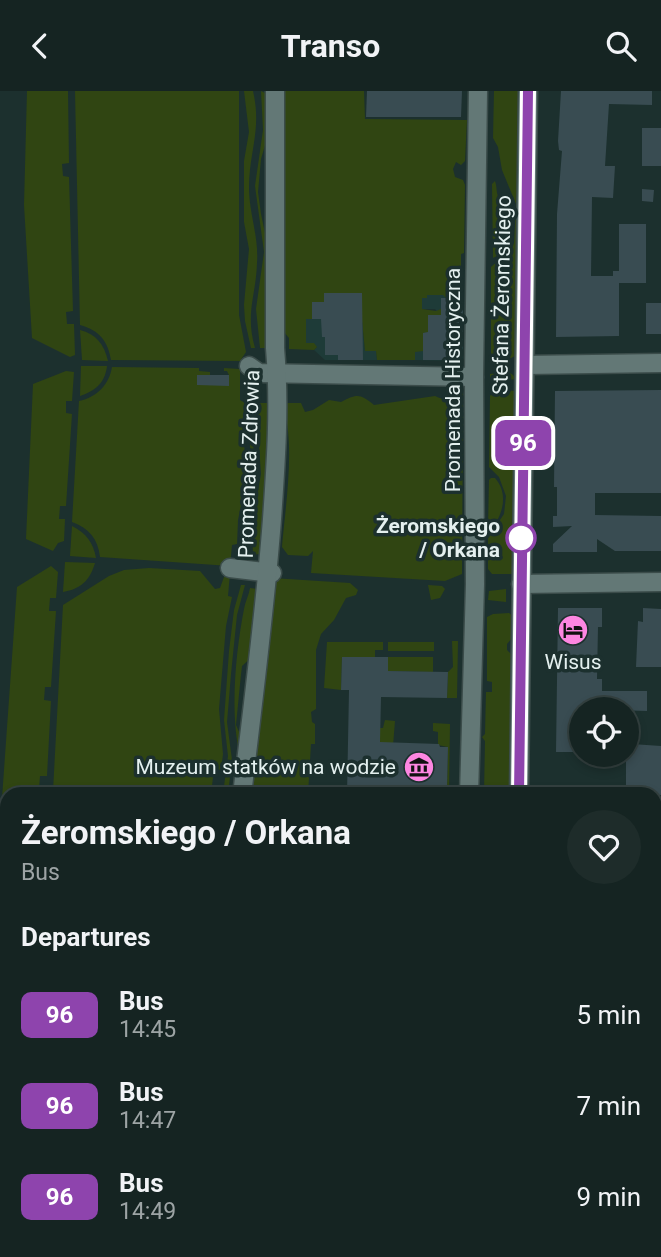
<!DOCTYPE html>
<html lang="en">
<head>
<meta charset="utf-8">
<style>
	body { margin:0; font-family:Roboto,sans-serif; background:#1e2c2a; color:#f1f3f6; height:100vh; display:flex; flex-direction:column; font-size:26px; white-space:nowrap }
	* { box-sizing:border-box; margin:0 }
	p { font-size:23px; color:#9da4a5 }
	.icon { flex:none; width:38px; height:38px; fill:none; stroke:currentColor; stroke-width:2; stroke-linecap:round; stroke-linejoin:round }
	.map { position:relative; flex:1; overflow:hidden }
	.details { position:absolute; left:0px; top:696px; width:662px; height:471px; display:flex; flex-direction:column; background:#152422; border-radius:21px 21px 0 0; box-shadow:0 4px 10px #0003,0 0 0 2px #344140 }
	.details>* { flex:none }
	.badge { padding:0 14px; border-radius:10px; font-size:24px; line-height:46px }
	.buttons { position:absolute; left:569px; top:606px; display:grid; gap:14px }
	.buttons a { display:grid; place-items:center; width:70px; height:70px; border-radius:50%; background:#152422; box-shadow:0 4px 10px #0003,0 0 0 2px #344140; font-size:35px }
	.map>.badge { position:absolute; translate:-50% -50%; box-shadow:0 0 0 4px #fff }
	h2 { padding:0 21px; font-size:26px; line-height:63px }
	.round { display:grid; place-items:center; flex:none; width:74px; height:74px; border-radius:37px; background:#1e2c2a }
	.head { display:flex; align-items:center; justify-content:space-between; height:119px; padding:0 21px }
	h1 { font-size:33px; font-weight:700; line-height:52px }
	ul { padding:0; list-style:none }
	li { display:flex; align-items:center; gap:21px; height:91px; padding:0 21px }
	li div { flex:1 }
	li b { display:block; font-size:26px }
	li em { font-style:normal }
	li .badge { min-width:77px; font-weight:700; text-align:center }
	header { display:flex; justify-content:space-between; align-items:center; height:91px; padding:0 21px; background:#152422; font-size:32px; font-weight:700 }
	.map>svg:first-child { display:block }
	.built { fill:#1e3b38 }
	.green { fill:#304512 }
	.building { fill:#394c52 }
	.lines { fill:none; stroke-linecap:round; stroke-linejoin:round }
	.minor-casing { stroke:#3b4c4a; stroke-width:21 }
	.minor { stroke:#637876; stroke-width:18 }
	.line-casing { stroke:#fff; stroke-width:16 }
	.line { stroke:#8e44ad; stroke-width:10 }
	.stop-dot { fill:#fff; stroke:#8e44ad; stroke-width:3.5 }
	.labels { text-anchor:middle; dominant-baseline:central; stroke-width:7; stroke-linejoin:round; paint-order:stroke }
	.street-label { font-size:21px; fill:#e4f0ef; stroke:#1c302e }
	.stop-label { font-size:21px; font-weight:bold; fill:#e4f0ef; stroke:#1c302e; text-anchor:end }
	.poi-label { font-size:21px; fill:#e4f0ef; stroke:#1c302e }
</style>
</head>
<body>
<header><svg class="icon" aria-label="back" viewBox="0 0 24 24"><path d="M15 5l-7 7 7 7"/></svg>Transo<svg class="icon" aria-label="search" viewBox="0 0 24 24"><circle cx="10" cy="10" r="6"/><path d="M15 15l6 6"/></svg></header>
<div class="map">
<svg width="661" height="1166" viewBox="0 0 661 1166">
	<rect width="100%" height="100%" fill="#1c302e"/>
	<g class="built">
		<polygon points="463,202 463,270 415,269 415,260 423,242 428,237 428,224 440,224 435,218 422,218 421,207 427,204"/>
		<polygon points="312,211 362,229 365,260 376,260 377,269 325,269 314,259 317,256 306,252 306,228"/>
	</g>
	<g class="green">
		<polygon points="27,0 68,0 69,72 62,73 63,85 69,86 73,220 66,221 67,233 74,233 75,264 70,266 32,247 24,114"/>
		<path d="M75 0H239V224L246 261 240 270 111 269C108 250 99 239 80 234Z"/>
		<path d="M244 0H253C262 39 249 60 249 97 249 122 259 146 257 172 256 205 245 222 255 257H251L245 230 244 214 249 158 244 131V70L249 41Z"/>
		<polygon points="261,0 269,4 266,51 261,68 258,101 261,123 269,161 269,257 260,257 256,218 264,161 255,95 263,39"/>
		<polygon points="281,0 364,0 365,28 467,29 465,70 461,74 456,71 453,78 455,86 463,89 465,94 464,162 461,163 461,196 456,203 447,204 446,207 443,204 427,204 427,207 422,207 422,218 436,220 441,218 441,224 429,224 428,237 435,241 423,242 423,260 415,261 415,269 377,269 376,260 365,260 362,229 324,211 312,211 312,228 306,228 306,252 314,252 317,256 314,259 289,258 289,247 284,241 284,193 281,180"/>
		<polygon points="494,0 520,0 517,264 511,267 495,269 491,263 491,176 511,158 514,152 516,113 502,79 498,56 493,47"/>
		<path d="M495 90C497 95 496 100 498 106 507 130 525 152 493 167L492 93Z"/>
		<path d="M80 239C96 243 104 253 108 270L82 269Z"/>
		<path d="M81 275H107C105 292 95 300 80 305Z"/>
		<path d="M112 276 199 277V280L210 281V294L229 284 227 280H224V277L240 278V309L245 312 242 333 245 363 243 405 238 429 237 453 232 454 230 475 100 466C98 448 89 437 72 431L79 310C97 306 109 294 112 276Z"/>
		<polygon points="66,280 74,281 72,310 66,310 66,322 72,323 66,415 60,415 59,428 65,428 64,450 58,452 53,460 26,448 33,293"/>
		<polygon points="509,281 518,288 494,290 490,286 490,283"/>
		<polygon points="495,299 517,300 513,483 492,483 488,478 488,447 504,423 506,405 499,386 489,376 490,305"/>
		<path d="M460 302H463L462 483 445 490 311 482 313 460 308 465 288 464 282 456C285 418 297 345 281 312H301L305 321 313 319 329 309 341 311C356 303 360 302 374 314L435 305C445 310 451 308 460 302Z"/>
		<path d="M250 312H253C248 337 256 358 255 383 254 411 242 435 247 463L244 464C239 435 250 411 252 383 253 359 244 336 250 312Z"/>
		<polygon points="260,312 267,312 269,339 264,443 259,450 262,454 262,465 258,463 253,465 252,433 261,383 257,327"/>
		<path d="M491 387H495C509 403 503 425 490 439H488L489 389Z"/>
		<path d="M72 435C86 442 93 451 96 467L70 465Z"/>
		<path d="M65 471 95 472C90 489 81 498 63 501Z"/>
		<polygon points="51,475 58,481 56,507 50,507 49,520 56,520 51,596 45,596 44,609 51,610 47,685 40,685 39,698 46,699 46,703 7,704 7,710 2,707 17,496"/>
		<polygon points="149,477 200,480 215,498 220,497 224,486 230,482 228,505 232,506 226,535 219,618 223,663 221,679 214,678 211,703 65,704 53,700 63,514 109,485 124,479"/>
		<polygon points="272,487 350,492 358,499 356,504 346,507 334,529 321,543 316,559 316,618 311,621 312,631 315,633 315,653 311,653 308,703 249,704"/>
		<polygon points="241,494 245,494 237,524 231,583 227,631 232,669 228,703 223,703 228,665 224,629 229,560 234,519"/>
		<polygon points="428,494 442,495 445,498 440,507 431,509"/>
		<path d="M250 497 258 498 254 564 242 575 241 583 236 634 244 652 239 660C230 619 236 559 244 518 245 511 249 504 250 497Z"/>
		<polygon points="506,498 506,511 488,509 489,500"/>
		<polygon points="509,522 513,525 512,547 507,553 507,559 512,564 511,703 484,703 485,650 482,646 485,643 486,601 492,601 492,591 487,590 487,526 493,523"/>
		<polygon points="452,550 458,550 457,607 447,607 448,581 453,576"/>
		<polygon points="327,551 383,551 383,559 375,559 375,566 342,566 341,599 324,597"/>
		<rect x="388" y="551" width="46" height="9"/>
		<polygon points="388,566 433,566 433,581 388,580"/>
		<polygon points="385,629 395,630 393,655 378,655 379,637 383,637"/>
		<polygon points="433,632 450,633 449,703 373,704 373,688 378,697 447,698 448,656 438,654 438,641 433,640"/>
		<polygon points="7,750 7,1160 143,1160 142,1166 0,1166 0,760"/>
		<polygon points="193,1160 395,1160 394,1166 192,1166"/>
	</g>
	<g class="building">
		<polygon points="367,0 462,0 461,26 366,26"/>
		<polygon points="561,0 652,0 652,14 609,13 605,75 615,75 613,107 592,106 591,185 613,185 613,180 619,180 619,133 646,133 646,192 619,192 619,245 556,246 557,123 562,60 559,59 558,50"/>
		<rect x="642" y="37" width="19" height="38"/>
		<polygon points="642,98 654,99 653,111 642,110"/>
		<polygon points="324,202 362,202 363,269 338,269 338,264 325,264 325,246 322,246 321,228 312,228 312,211 324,211"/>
		<polygon points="450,204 463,204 462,269 423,269 423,242 428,241 428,224 441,224 441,207 451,207"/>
		<rect x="646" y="212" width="15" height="31"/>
		<polygon points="197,284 229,284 229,295 197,294"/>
		<polygon points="661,299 661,402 595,402 595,424 661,425 661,460 615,460 597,448 597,461 553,461 553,453 572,435 553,436 553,425 557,425 557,396 554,396 555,300"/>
		<polygon points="558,517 602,517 602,536 598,536 597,588 602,588 602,600 647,600 647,620 581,618 581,661 556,661"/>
		<polygon points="643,517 661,518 661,576 636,576 638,530 643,531"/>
		<polygon points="342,566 388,566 388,580 448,581 447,607 381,606 380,651 439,653 440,656 448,656 447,698 373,697 373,704 347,704 349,599 341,599"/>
		<polygon points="632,653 661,655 661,704 626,703 626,666 631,666"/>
	</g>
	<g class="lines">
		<g class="minor-casing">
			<g id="minor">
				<polyline points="525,274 661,272"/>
				<polyline points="249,275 259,282 474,286"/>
				<polyline points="230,477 272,482"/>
				<polyline points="521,493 661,491"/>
				<path d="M242 704C253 612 265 520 272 428 276 371 280 314 275 257V0"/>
				<polyline points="469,704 475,493 474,286 478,0"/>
				<polyline points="519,704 528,0"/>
				<polyline points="654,741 661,741"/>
				<polyline points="654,1082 661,1083"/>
				<polyline points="178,1166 179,1160"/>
				<polyline points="405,1166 406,1160"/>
				<polyline points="445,1166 446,1160"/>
			</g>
		</g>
		<use href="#minor" class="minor"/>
	</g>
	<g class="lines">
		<g class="line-casing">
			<polyline id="line" points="519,704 528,0"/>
		</g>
		<use href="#line" class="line"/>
	</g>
	<defs>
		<g id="hotel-disc" transform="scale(1.575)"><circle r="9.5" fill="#fd86e1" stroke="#1c302e"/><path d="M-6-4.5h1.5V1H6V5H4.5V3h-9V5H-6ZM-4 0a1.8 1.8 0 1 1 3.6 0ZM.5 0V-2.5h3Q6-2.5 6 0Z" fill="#111"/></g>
		<g id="museum-disc" transform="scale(1.575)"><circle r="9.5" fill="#fd86e1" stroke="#1c302e"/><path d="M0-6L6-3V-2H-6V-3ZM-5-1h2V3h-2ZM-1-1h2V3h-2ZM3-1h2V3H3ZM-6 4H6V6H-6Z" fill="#111"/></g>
	</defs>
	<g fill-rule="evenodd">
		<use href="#hotel-disc" x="573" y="539"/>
		<use href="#museum-disc" x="419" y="676"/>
	</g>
	<circle class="stop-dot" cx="521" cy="447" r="14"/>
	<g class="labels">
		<g class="street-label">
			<text transform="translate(502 204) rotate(-89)">Stefana Żeromskiego</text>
			<text transform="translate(453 289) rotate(-90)">Promenada Historyczna</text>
			<text transform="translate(249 373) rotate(-88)">Promenada Zdrowia</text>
		</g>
		<g class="stop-label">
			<text x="500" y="435">Żeromskiego<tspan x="500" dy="24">/ Orkana</tspan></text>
		</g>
		<g class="poi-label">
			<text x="573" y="571">Wisus</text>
			<text x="396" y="676" text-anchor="end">Muzeum statków na wodzie</text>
		</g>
	</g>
</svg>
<div class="buttons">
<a><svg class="icon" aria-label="locate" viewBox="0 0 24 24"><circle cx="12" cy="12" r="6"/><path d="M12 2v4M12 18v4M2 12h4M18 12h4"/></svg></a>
</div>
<b class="badge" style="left:523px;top:352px;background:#8e44ad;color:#fff">96</b>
<section class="details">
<div class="head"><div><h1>Żeromskiego / Orkana</h1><p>Bus</p></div><a class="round"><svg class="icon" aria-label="heart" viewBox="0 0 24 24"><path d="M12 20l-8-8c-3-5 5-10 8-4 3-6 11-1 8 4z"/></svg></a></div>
<h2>Departures</h2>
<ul>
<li><span class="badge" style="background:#8e44ad;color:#fff">96</span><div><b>Bus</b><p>14:45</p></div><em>5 min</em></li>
<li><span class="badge" style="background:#8e44ad;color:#fff">96</span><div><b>Bus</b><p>14:47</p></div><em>7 min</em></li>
<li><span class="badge" style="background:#8e44ad;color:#fff">96</span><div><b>Bus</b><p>14:49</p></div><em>9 min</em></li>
</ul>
</section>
</div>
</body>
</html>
